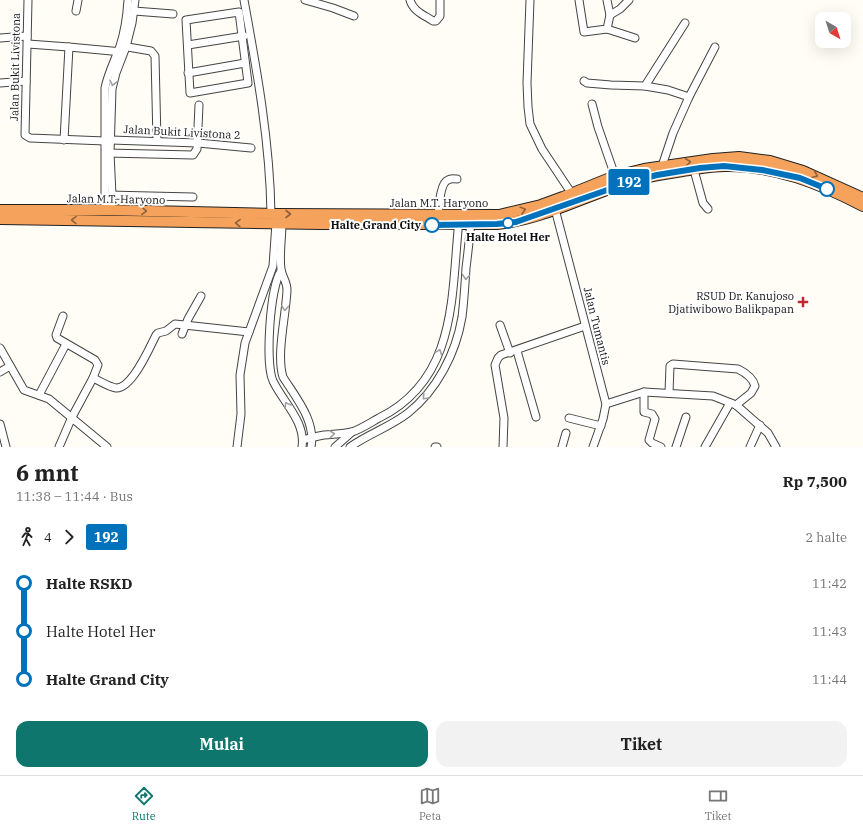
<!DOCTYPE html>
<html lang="id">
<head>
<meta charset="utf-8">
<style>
	body { margin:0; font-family:"IBM Plex Serif",serif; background:#f2f2f2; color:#222; height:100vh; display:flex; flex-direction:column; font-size:15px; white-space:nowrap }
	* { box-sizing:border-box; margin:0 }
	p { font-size:13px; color:#767676 }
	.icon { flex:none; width:22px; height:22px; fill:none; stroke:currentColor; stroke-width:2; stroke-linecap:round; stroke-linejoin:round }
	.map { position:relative; height:447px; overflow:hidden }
	.drawer { display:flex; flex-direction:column; background:#fff; flex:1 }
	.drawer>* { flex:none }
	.badge { padding:0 8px; border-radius:3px; font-size:14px; line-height:26px }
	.needle { width:26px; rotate:141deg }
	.controls { position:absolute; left:815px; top:12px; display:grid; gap:8px }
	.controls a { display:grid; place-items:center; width:36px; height:36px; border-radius:8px; background:#fff; box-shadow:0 4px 16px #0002; font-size:20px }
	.map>.badge { position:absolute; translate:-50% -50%; box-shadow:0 0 0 2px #fff }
	.legs { display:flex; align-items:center; gap:6px; height:44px; padding:0 16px; font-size:13px }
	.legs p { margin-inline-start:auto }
	.summary { display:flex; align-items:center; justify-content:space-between; height:68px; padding:0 16px }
	h1 { font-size:22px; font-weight:800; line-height:30px }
	.action { display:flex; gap:8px; margin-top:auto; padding:8px 16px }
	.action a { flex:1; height:46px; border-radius:12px; background:#0f766e; color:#fff; font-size:16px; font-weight:800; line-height:46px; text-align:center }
	.action a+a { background:#f2f2f2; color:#222 }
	ul { padding:0 16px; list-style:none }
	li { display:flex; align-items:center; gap:14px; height:48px; font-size:15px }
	li i { display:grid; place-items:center; width:6px; height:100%; margin:0 5px; background:currentColor }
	li i::after { content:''; width:10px; height:10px; margin:-5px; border:3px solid; border-radius:50%; background:#fff }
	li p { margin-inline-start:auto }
	li:first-child i { background:linear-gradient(#0000 50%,currentColor 0) }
	li:last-child i { background:linear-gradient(currentColor 50%,#0000 0) }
	.tabs { display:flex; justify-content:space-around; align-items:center; height:56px; border-top:1px solid #e0e0e0; background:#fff; font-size:11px; color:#767676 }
	.tabs a { display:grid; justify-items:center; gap:2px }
	.tabs .on { color:#0f766e }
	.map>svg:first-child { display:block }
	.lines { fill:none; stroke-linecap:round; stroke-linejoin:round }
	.minor-casing { stroke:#444; stroke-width:9 }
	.highway-casing { stroke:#222; stroke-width:12 }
	.minor { stroke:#fff; stroke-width:7 }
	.highway { stroke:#f5a25d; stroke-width:10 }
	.oneway { stroke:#a0a0a0 }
	.oneway2 { stroke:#8e613b }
	.line-1-casing { stroke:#fff; stroke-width:9 }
	.line-1 { stroke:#0072bc; stroke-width:6 }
	.stop-1-dot { fill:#fff; stroke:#0072bc; stroke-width:2 }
	.poi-dot { fill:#c4262e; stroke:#fff; stroke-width:1.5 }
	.labels { text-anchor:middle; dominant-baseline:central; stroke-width:4; stroke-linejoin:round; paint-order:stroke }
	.street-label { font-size:11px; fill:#111; stroke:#fff }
	.stop-label { font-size:11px; font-weight:bold; fill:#111; stroke:#fff; text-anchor:end }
	.poi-label { font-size:11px; fill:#111; stroke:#fff; text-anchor:end }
</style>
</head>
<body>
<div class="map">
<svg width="863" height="447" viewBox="0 0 863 447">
	<rect width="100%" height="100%" fill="#fffdf5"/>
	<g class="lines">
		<g class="minor-casing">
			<g id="minor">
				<polyline points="28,0 25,135 30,138 105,141"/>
				<path d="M244 0C257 71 270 142 271 214"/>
				<polyline points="305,0 333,8 354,16"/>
				<path d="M410 0C413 11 424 15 433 21H436L440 16V0"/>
				<polyline points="530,0 527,83 528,107 530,124 542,149 574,197"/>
				<polyline points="579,0 584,32 607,29 610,15 607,0"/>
				<polyline points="76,11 78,0"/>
				<polyline points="134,11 173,14"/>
				<polygon points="239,12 248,83 190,93 186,20"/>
				<polyline points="610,15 620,9 629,0"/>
				<polyline points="607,29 635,38"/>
				<polyline points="0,38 27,36"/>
				<polyline points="28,44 69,47 122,52"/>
				<polyline points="188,45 244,36"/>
				<polyline points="122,46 151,51 155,56 157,141"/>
				<polyline points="188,73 245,63"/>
				<polyline points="584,81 587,83 611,85 645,86 668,90 689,97"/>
				<polyline points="0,83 26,81"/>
				<polyline points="645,86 685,23"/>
				<polyline points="592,104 598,127 615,176"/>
				<polyline points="64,140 69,47"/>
				<polyline points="111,140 198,143 251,148"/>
				<polyline points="107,153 193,155 197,149 199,105"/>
				<polyline points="662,166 673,133 689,97 715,47"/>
				<polyline points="694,170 703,203 708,209"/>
				<polyline points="108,195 193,197"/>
				<polyline points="555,209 606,404 603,419 593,447"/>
				<path d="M105 210V88C108 73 115 60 120 46 125 31 127 16 128 0"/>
				<polyline points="111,210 112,195 110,153 112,89 116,73 126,47 132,23 135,0"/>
				<path d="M438 215C439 207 440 183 448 180 451 178 454 179 457 179"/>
				<path d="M282 223C282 238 279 255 281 269 282 277 287 281 287 290 286 316 276 354 283 377 296 398 316 421 311 447"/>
				<path d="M281 271C270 287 265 363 273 381 283 402 306 422 302 447"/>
				<polyline points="500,325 510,353"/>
				<polyline points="182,334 188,319 201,296"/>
				<polyline points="0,348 24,390 49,399 107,447"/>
				<polyline points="517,351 536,417"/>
				<polyline points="0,372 10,366"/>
				<path d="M93 378C100 381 109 387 116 388 132 389 150 347 156 335L158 333 166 331 175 324 249 332"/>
				<polyline points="644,392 644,412 652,414 655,419 649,440 652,443 661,447"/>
				<path d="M669 393 670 366 673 364 738 369C746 373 753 378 755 386L751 393 736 405"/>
				<polyline points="39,395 66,344"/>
				<polyline points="606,404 644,392 713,396 736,405 768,433 776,447"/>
				<polyline points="569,418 601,426"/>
				<polyline points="0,424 6,447"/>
				<path d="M303 440C310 438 317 436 324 435 333 434 343 434 352 432 361 429 370 423 379 418 458 379 451 295 459 220"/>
				<polyline points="59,447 72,417 93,378 98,365 95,360 57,338 56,335 63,316"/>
				<polyline points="237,447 241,414 240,375 245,343 273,266 276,223"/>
				<polyline points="335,447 352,432"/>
				<path d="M350 447C368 434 390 427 408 413 437 390 456 353 462 317 464 301 465 284 466 268 468 252 470 236 471 219"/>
				<polyline points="435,447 437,447"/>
				<polyline points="503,447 504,418 495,365 498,358 501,355 585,326"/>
				<polyline points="562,447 566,433"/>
				<polyline points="676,447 686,417"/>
				<polyline points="705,447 730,403"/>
				<polyline points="750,447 760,425"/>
			</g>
		</g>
		<g class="highway-casing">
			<g id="highway">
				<polyline points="0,210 105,210 278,214 499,215 541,205 563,197 615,176 644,169 713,159 739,157 770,161 803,171 863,198"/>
				<path d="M0 219 321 224H497C539 220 579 199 618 186 639 178 661 174 683 171 697 169 711 166 725 166 774 165 821 184 863 206"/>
			</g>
		</g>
		<use href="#minor" class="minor"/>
		<use href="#highway" class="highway"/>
	</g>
	<defs><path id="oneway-chevron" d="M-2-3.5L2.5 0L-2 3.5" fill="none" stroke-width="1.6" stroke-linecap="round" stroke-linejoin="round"/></defs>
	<g class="oneway">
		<use href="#oneway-chevron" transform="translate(113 83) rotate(102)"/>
		<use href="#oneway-chevron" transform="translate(466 277) rotate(95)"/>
		<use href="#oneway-chevron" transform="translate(285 308) rotate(94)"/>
		<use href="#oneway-chevron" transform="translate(439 352) rotate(-70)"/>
		<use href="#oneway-chevron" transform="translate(425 397) rotate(133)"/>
		<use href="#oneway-chevron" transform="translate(287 405) rotate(-121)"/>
		<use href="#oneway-chevron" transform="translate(332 434) rotate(-6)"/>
	</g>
	<g class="oneway2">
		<use href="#oneway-chevron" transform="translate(688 162) rotate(-8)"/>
		<use href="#oneway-chevron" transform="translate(815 175) rotate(22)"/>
		<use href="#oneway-chevron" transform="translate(523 210) rotate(-15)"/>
		<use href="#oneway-chevron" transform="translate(144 211) rotate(2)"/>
		<use href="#oneway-chevron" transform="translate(288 214)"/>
		<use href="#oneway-chevron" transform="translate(74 220) rotate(-179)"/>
		<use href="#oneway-chevron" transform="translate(238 223) rotate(-179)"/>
	</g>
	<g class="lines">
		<g class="line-1-casing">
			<polyline id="line-1" points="432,225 497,224 516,222 630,182 657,175 700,168 724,166 762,170 800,178 827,189"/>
		</g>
		<use href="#line-1" class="line-1"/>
	</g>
	<g class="stop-1-dot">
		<circle cx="827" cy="189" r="7"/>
		<circle cx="508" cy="223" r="5"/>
		<circle cx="432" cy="225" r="7"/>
	</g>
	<path class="poi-dot" d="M801 296h4v4h4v4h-4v4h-4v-4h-4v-4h4z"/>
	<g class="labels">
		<g class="street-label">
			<text transform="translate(15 67) rotate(-89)">Jalan Bukit Livistona</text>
			<text transform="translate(182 132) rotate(3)">Jalan Bukit Livistona 2</text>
			<text transform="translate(116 199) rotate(1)">Jalan M.T. Haryono</text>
			<text x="439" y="203">Jalan M.T. Haryono</text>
			<text transform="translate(597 326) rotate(76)">Jalan Tumantis</text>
		</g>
		<g class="stop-label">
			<text x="421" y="225">Halte Grand City</text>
			<text x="508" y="237" text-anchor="middle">Halte Hotel Her</text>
		</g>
		<g class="poi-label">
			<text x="794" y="296">RSUD Dr. Kanujoso<tspan x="794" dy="13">Djatiwibowo Balikpapan</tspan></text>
		</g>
	</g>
</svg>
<div class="controls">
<a><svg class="needle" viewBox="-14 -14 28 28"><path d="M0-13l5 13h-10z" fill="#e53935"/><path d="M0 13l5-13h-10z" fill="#767676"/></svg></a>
</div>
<b class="badge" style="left:629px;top:182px;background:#0072bc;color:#fff">192</b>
</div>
<section class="drawer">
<div class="summary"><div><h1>6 mnt</h1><p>11:38 – 11:44 · Bus</p></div><b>Rp 7,500</b></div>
<div class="legs"><svg class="icon" aria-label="walk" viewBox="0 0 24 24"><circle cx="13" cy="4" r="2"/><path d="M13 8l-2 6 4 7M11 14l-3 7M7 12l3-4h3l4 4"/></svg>4<svg class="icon" aria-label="forward" viewBox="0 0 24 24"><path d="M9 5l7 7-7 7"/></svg><b class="badge" style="background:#0072bc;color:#fff">192</b><p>2 halte</p></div>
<ul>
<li><i style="color:#0072bc"></i><b>Halte RSKD</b><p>11:42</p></li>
<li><i style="color:#0072bc"></i><span>Halte Hotel Her</span><p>11:43</p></li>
<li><i style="color:#0072bc"></i><b>Halte Grand City</b><p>11:44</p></li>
</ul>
<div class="action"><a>Mulai</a><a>Tiket</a></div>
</section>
<nav class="tabs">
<a class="on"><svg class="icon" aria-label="directions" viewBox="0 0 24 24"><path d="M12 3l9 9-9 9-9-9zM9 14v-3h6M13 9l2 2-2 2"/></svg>Rute</a>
<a><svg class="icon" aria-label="map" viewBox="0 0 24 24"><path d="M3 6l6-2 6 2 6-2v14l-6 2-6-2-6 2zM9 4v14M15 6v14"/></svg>Peta</a>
<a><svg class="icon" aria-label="tickets" viewBox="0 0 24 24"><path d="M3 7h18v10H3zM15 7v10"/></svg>Tiket</a>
</nav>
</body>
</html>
